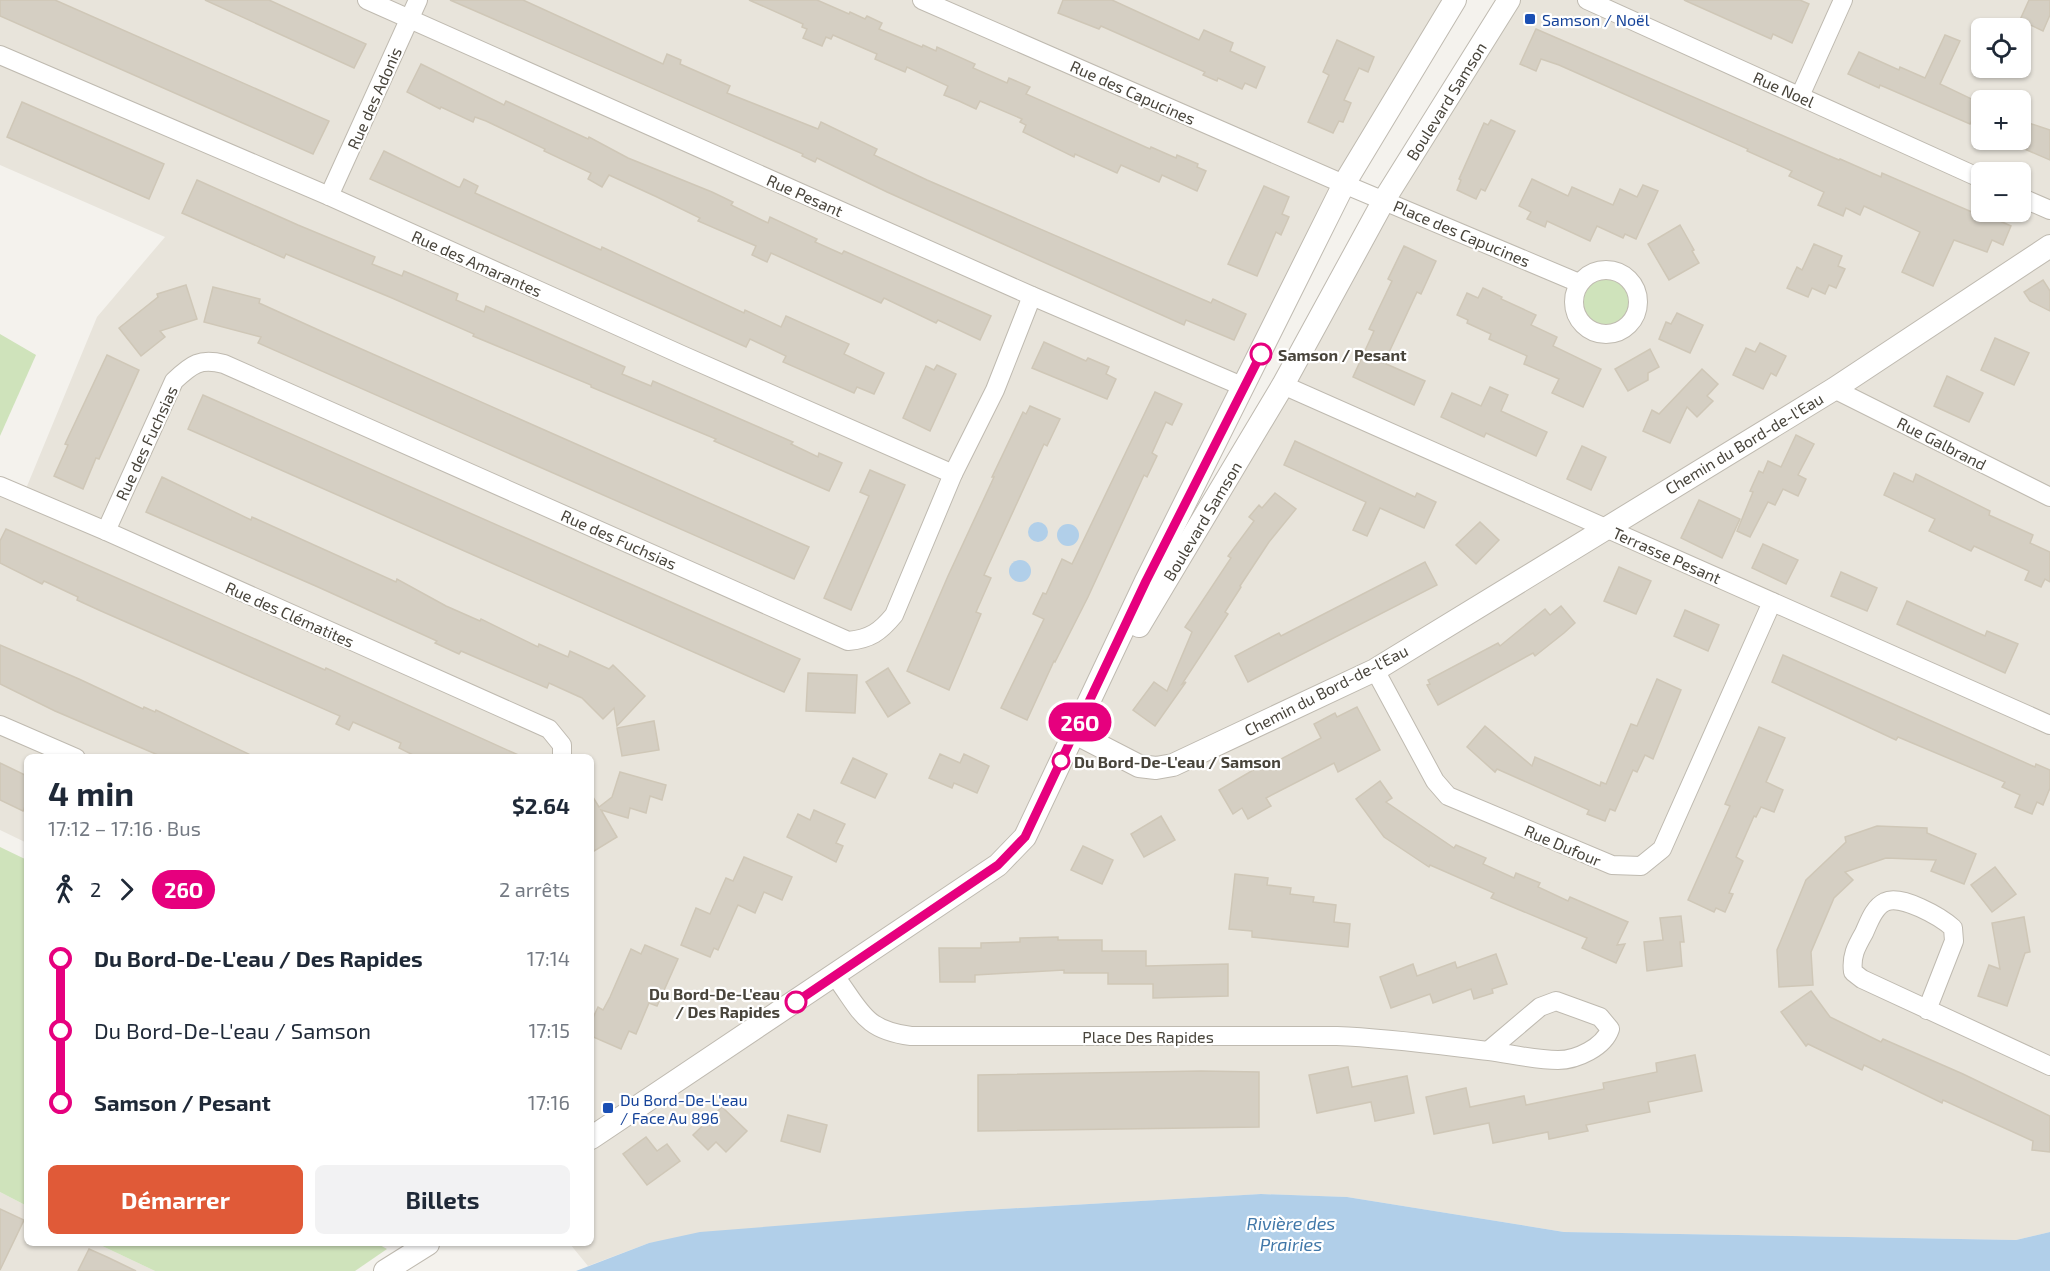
<!DOCTYPE html>
<html lang="fr">
<head>
<meta charset="utf-8">
<style>
	body { margin:0; font-family:"Exo 2",sans-serif; background:#f2f2f3; color:#1f2937; height:100vh; display:flex; flex-direction:column; font-size:22px; white-space:nowrap }
	* { box-sizing:border-box; margin:0 }
	p { font-size:20px; color:#747a83 }
	.icon { flex:none; width:33px; height:33px; fill:none; stroke:currentColor; stroke-width:2; stroke-linecap:round; stroke-linejoin:round }
	.map { position:relative; flex:1; overflow:hidden }
	.drawer { position:absolute; left:24px; top:754px; width:570px; height:492px; display:flex; flex-direction:column; background:#fff; border-radius:9px; box-shadow:0 2px 4px #0004 }
	.drawer>* { flex:none }
	.badge { padding:0 12px; border-radius:20px; font-size:21px; line-height:39px }
	.tools { position:absolute; left:1971px; top:18px; display:grid; gap:12px }
	.tools a { display:grid; place-items:center; width:60px; height:60px; border-radius:9px; background:#fff; box-shadow:0 2px 4px #0004; font-size:30px }
	.map>.badge { position:absolute; translate:-50% -50%; box-shadow:0 0 0 3px #fff }
	.legs { display:flex; align-items:center; gap:9px; height:66px; padding:0 24px; font-size:20px }
	.legs p { margin-inline-start:auto }
	.overview { display:flex; align-items:center; justify-content:space-between; height:102px; padding:0 24px }
	h1 { font-size:33px; font-weight:700; line-height:45px }
	.button { display:flex; gap:12px; margin-top:auto; padding:12px 24px }
	.button a { flex:1; height:69px; border-radius:9px; background:#e05a38; color:#fff; font-size:24px; font-weight:700; line-height:69px; text-align:center }
	.button a+a { background:#f2f2f3; color:#1f2937 }
	ul { padding:0 24px; list-style:none }
	li { display:flex; align-items:center; gap:21px; height:72px; font-size:22px }
	li i { display:grid; place-items:center; width:9px; height:100%; margin:0 8px; background:currentColor }
	li i::after { content:''; width:15px; height:15px; margin:-8px; border:4px solid; border-radius:50%; background:#fff }
	li p { margin-inline-start:auto }
	li:first-child i { background:linear-gradient(#0000 50%,currentColor 0) }
	li:last-child i { background:linear-gradient(currentColor 50%,#0000 0) }
	.map>svg:first-child { display:block }
	.residential { fill:#e8e4db; fill-rule:evenodd }
	.green { fill:#cfe3bb }
	.water { fill:#b1cfe9 }
	.building { fill:#d5cfc3; stroke:#cfc7b7; stroke-width:1.5 }
	.lines { fill:none; stroke-linecap:round; stroke-linejoin:round }
	.minor-casing { stroke:#bfbab0; stroke-width:20 }
	.tertiary-casing { stroke:#bfbab0; stroke-width:24 }
	.minor { stroke:#fff; stroke-width:18 }
	.tertiary { stroke:#fff; stroke-width:22 }
	.line-1-casing { stroke:#fff; stroke-width:14 }
	.line-1 { stroke:#e6007e; stroke-width:9 }
	.transit-dot { fill:#1a4fb4; stroke:#fff; stroke-width:2 }
	.stop-1-dot { fill:#fff; stroke:#e6007e; stroke-width:3 }
	.labels { text-anchor:middle; dominant-baseline:central; stroke-width:4.5; stroke-linejoin:round; paint-order:stroke }
	.transit-label { font-size:16px; fill:#164399; stroke:#fff; text-anchor:start }
	.street-label { font-size:16px; fill:#48443b; stroke:#fff }
	.stop-label { font-size:16px; font-weight:bold; fill:#48443b; stroke:#fff; text-anchor:start }
	.water-label { font-size:18px; font-style:italic; fill:#4077a8; stroke:#fff }
</style>
</head>
<body>
<div class="map">
<svg width="2050" height="1271" viewBox="0 0 2050 1271">
	<rect width="100%" height="100%" fill="#f4f2ed"/>
	<g class="residential">
		<path d="M0 0H1456L1344 184 1081 723 1283 386 1509 0H2050V1232L2016 1240 1564 1232 1347 1197 1261 1194 967 1211 649 1243 588 1266 570 1244H591V758H27V843L0 830V480L25 491 97 317 165 237 0 165ZM1982 28H2020V68H1982ZM1982 100H2020V140H1982ZM1982 172H2020V212H1982Z"/>
		<polygon points="0,1192 27,1206 27,1244 98,1244 155,1271 0,1271"/>
	</g>
	<g class="green">
		<circle cx="1606" cy="302" r="32"/>
		<polygon points="0,334 36,355 0,436"/>
		<polygon points="0,847 27,860 27,1206 0,1192"/>
		<polygon points="98,1244 378,1244 387,1249 355,1271 155,1271"/>
	</g>
	<g class="water">
		<circle cx="1038" cy="532" r="10"/>
		<circle cx="1068" cy="535" r="11"/>
		<circle cx="1020" cy="571" r="11"/>
		<polygon points="1261,1194 1347,1197 1564,1232 2016,1240 2050,1232 2050,1271 576,1271 649,1243 700,1232 967,1211"/>
	</g>
	<g class="building">
		<polygon points="0,0 55,0 329,121 313,154 0,16"/>
		<polygon points="205,0 269,0 366,44 354,68"/>
		<polygon points="450,0 523,0 663,64 667,54 681,60 680,64 730,86 727,93 818,129 821,122 877,149 874,155 927,180 1211,303 1213,299 1246,314 1234,340 1186,320 1184,325 887,192 817,158 815,162 802,156 803,154"/>
		<polygon points="749,0 817,0 849,14 850,12 865,19 867,16 882,23 879,29 922,47 923,45 936,51 937,47 975,64 973,68 1007,83 1009,78 1030,87 1026,94 1150,149 1151,147 1176,158 1177,155 1198,164 1197,167 1206,171 1197,191 1162,175 1159,182 1121,165 1117,173 1075,154 1074,157 1023,132 1026,125 1020,122 1022,119 980,101 976,109 959,101 944,95 948,86 907,67 905,72 875,59 877,54 833,35 831,39 826,37 822,46 803,38 807,29 802,27 803,24"/>
		<polygon points="1063,0 1112,0 1199,40 1204,30 1233,43 1230,51 1265,67 1256,88 1245,83 1242,89 1218,78 1217,81 1203,75 1205,72 1101,26 1099,29 1058,13"/>
		<polygon points="1684,0 1800,0 1809,4 1792,43 1773,34 1771,39"/>
		<polygon points="2029,0 2050,0 2050,15 2043,31 2020,20"/>
		<polygon points="1536,29 1839,160 1840,159 1881,177 1882,173 1981,216 1982,213 2011,226 2003,245 1992,240 1987,252 1954,240 1933,286 1902,272 1920,232 1864,206 1860,215 1846,208 1843,216 1818,205 1824,192 1789,176 1792,171 1747,151 1748,149 1559,65 1541,59 1536,71 1520,64"/>
		<polygon points="1945,35 1960,41 1940,84 1980,103 1970,124 1880,85 1879,88 1848,74 1859,52 1899,70 1900,67 1925,78"/>
		<polygon points="1337,40 1374,57 1368,72 1359,68 1344,100 1351,103 1343,122 1339,121 1333,133 1308,122 1329,75 1323,72"/>
		<polygon points="421,64 504,105 506,101 588,139 589,137 628,158 712,192 733,202 731,205 768,223 770,217 817,239 815,242 842,254 844,251 991,316 980,340 938,320 936,323 884,298 881,303 771,253 767,262 752,255 756,246 698,221 700,218 657,197 609,175 602,187 588,179 591,173 544,151 545,149 486,121 475,117 473,122 441,107 440,109 407,92"/>
		<polygon points="22,102 164,164 149,199 7,137"/>
		<polygon points="1491,120 1515,131 1485,191 1481,189 1476,199 1457,190 1461,180 1459,179 1484,123 1488,125"/>
		<polygon points="2020,120 2050,130 2050,160 2020,147"/>
		<polygon points="384,151 458,187 460,187 464,179 478,186 475,193 601,250 602,247 744,313 745,310 781,327 786,316 849,344 844,354 884,373 874,394 857,387 854,393 783,362 786,356 750,339 746,347 675,315 370,179"/>
		<polygon points="1532,179 1568,196 1572,187 1613,205 1620,189 1637,197 1643,185 1658,191 1636,239 1625,234 1623,238 1597,226 1590,241 1547,221 1545,227 1527,219 1531,212 1519,206"/>
		<polygon points="197,180 298,225 375,257 372,264 402,276 404,271 458,294 456,300 484,312 486,306 625,367 622,374 651,386 653,381 793,442 791,444 818,457 819,453 842,463 829,491 714,441 716,439 591,387 591,385 473,336 474,334 392,298 286,254 284,258 182,213"/>
		<polygon points="1264,186 1289,197 1282,214 1289,217 1281,235 1276,232 1257,276 1228,264"/>
		<polygon points="1680,225 1694,250 1692,251 1699,263 1669,280 1648,244"/>
		<polygon points="1814,244 1842,256 1838,266 1845,269 1836,288 1829,285 1825,294 1812,288 1808,297 1787,288 1797,267 1802,270"/>
		<polygon points="1404,246 1436,261 1421,294 1417,292 1384,363 1425,381 1414,405 1353,377 1374,331 1369,329 1392,281 1388,279"/>
		<polygon points="2043,280 2050,291 2050,311 2030,301 2024,292"/>
		<polygon points="186,285 197,319 160,331 165,337 141,356 119,328 158,297 157,294"/>
		<polygon points="213,287 260,299 259,303 323,332 809,547 794,579 258,343 261,337 204,322"/>
		<polygon points="1483,288 1502,297 1501,299 1536,315 1531,325 1557,337 1553,346 1601,369 1583,407 1552,393 1559,379 1524,364 1527,356 1489,339 1491,334 1467,323 1468,320 1457,315 1467,293 1478,298"/>
		<polygon points="1677,313 1703,325 1690,353 1659,339 1666,322 1671,324"/>
		<polygon points="1995,338 2029,353 2014,385 1981,370"/>
		<polygon points="1044,342 1086,361 1088,358 1109,367 1106,374 1116,379 1107,399 1032,368"/>
		<polygon points="1760,343 1786,356 1776,376 1771,373 1763,389 1733,375 1746,348 1755,352"/>
		<polygon points="1650,349 1659,367 1648,373 1648,380 1628,391 1615,369"/>
		<polygon points="107,355 139,370 99,459 96,458 83,489 54,476 68,445 65,444"/>
		<polygon points="937,365 956,374 930,431 903,418 926,366 934,370"/>
		<polygon points="1702,369 1718,384 1707,396 1713,401 1697,417 1687,407 1670,443 1643,431 1652,410 1659,414"/>
		<polygon points="1947,376 1983,393 1969,422 1934,406"/>
		<polygon points="1490,387 1508,395 1501,411 1547,432 1536,456 1486,433 1484,437 1441,417 1452,393 1481,406"/>
		<polygon points="1155,392 1182,404 1172,425 1166,422 1152,453 1157,456 1147,477 1144,475 1088,597 1055,662 1054,661 1027,720 1001,708 1044,619 1033,614 1043,593 1046,594 1062,559 1072,564"/>
		<polygon points="203,395 800,659 784,692 188,429"/>
		<polygon points="1030,406 1060,419 1047,446 1044,444 984,575 991,578 976,612 981,614 949,690 907,671 948,576 994,477 992,477 1023,412 1026,414"/>
		<polygon points="1796,435 1814,444 1798,475 1806,479 1798,496 1783,489 1775,505 1768,502 1750,537 1737,531 1753,492 1750,491 1759,471 1763,473 1768,461 1781,467"/>
		<polygon points="1295,441 1415,497 1417,493 1436,502 1424,528 1380,508 1367,536 1353,530 1366,502 1284,465"/>
		<polygon points="1582,446 1606,457 1591,490 1567,479"/>
		<polygon points="870,470 905,485 851,610 824,598 869,496 860,492"/>
		<polygon points="1894,473 1913,482 1916,474 1990,511 1989,515 2033,535 2030,543 2050,552 2050,582 2045,579 2041,587 2025,580 2029,571 1974,546 1971,551 1929,531 1935,519 1884,495"/>
		<polygon points="162,477 251,520 252,517 396,582 397,579 446,606 480,621 481,619 538,647 539,644 568,657 570,651 609,669 613,665 645,696 617,726 614,708 603,719 582,698 549,683 547,688 461,651 459,654 435,643 437,641 318,587 146,512"/>
		<polygon points="1275,493 1296,509 1269,542 1240,586 1241,587 1225,612 1228,614 1182,684 1186,682 1155,726 1133,710 1154,682 1167,691 1192,632 1185,627 1231,558 1228,556 1254,521 1249,517 1259,505 1262,508"/>
		<polygon points="1699,500 1740,519 1722,558 1681,538"/>
		<polygon points="1480,522 1499,540 1476,564 1456,545"/>
		<polygon points="6,529 325,670 326,668 525,758 419,758 399,748 401,743 353,722 349,730 336,724 340,716 101,611 77,600 78,597 44,581 42,584 0,563 0,541"/>
		<polygon points="1763,544 1798,560 1786,584 1752,568"/>
		<polygon points="1425,562 1437,585 1248,682 1235,656 1279,633 1281,636"/>
		<polygon points="1619,567 1651,581 1636,614 1604,601"/>
		<polygon points="1841,572 1877,588 1867,611 1831,596"/>
		<polygon points="1907,601 1985,636 1987,631 2018,644 2005,673 1897,624"/>
		<polygon points="1561,606 1575,623 1564,633 1535,656 1533,653 1438,705 1427,685 1430,684 1428,680 1498,643 1500,646 1545,609 1550,615"/>
		<polygon points="1685,610 1719,625 1708,651 1674,636"/>
		<polygon points="0,645 79,679 143,709 144,707 155,712 156,710 257,758 165,758 55,711 0,684"/>
		<polygon points="1783,655 2035,767 2036,764 2050,770 2050,788 2043,805 2037,802 2032,814 2015,807 2020,795 2002,787 2005,782 1898,737 1896,740 1772,682"/>
		<polygon points="888,668 910,703 888,717 866,682"/>
		<polygon points="808,673 857,675 855,713 806,711"/>
		<polygon points="1657,679 1681,690 1653,759 1645,755 1637,772 1633,770 1615,811 1610,809 1605,821 1587,814 1589,810 1497,769 1495,772 1467,747 1485,726 1532,766 1535,757 1600,786 1601,782 1606,784 1631,724 1637,726"/>
		<polygon points="1357,707 1380,750 1338,772 1334,763 1266,798 1271,806 1248,819 1242,808 1233,814 1219,790 1260,766 1262,769 1321,738 1314,724 1335,713 1337,717"/>
		<polygon points="654,721 659,750 622,756 617,728"/>
		<polygon points="1759,727 1785,738 1766,782 1783,790 1774,812 1761,807 1756,817 1754,816 1736,857 1743,861 1729,893 1733,894 1725,912 1716,908 1714,912 1688,900 1730,806 1725,804"/>
		<polygon points="940,754 960,763 964,754 989,766 977,793 954,783 952,788 929,778"/>
		<polygon points="853,758 887,774 875,798 841,783"/>
		<polygon points="0,763 27,776 27,802 23,811 0,800"/>
		<polygon points="620,772 666,785 662,800 650,796 646,813 630,808 628,818 601,810 617,837 591,853 591,794 599,807 612,797"/>
		<polygon points="1380,781 1392,798 1386,802 1454,848 1456,845 1486,858 1483,864 1514,878 1516,873 1540,883 1538,887 1568,901 1570,897 1628,922 1617,945 1625,944 1616,963 1582,948 1587,938 1491,898 1494,893 1430,865 1429,867 1384,837 1356,799"/>
		<polygon points="814,810 845,824 836,843 843,846 836,862 787,837 798,814 810,820"/>
		<polygon points="1161,816 1175,840 1144,857 1131,834"/>
		<polygon points="1877,826 1927,828 1927,833 1976,854 1964,884 1931,871 1936,860 1886,858 1845,872 1853,880 1834,898 1811,952 1813,985 1779,987 1777,950 1806,880 1846,842 1845,837"/>
		<polygon points="1083,846 1113,860 1102,884 1071,870"/>
		<polygon points="744,857 792,877 782,900 764,892 755,913 738,905 718,950 714,948 710,957 681,945 696,908 710,914 726,878 733,881"/>
		<polygon points="1995,867 2016,894 1992,912 1971,885"/>
		<polygon points="1235,874 1268,878 1267,885 1291,888 1290,894 1314,897 1313,902 1336,905 1334,922 1350,924 1348,947 1252,937 1252,931 1229,929"/>
		<polygon points="1681,916 1684,942 1680,942 1682,966 1647,971 1644,942 1663,940 1660,918"/>
		<polygon points="2024,917 2030,952 2025,953 2007,1006 1978,996 1989,965 2000,969 1992,923"/>
		<polygon points="1058,937 1058,940 1102,940 1102,951 1146,951 1146,966 1228,964 1228,996 1153,998 1153,984 1108,984 1108,973 1064,973 1064,970 975,975 975,982 940,982 939,948 981,948 981,943 1020,942 1020,938"/>
		<polygon points="645,945 678,959 657,1006 649,1003 636,1034 629,1031 621,1049 591,1036 591,1022 598,1007 603,1010 610,997 631,949 641,954"/>
		<polygon points="1496,954 1507,984 1492,989 1493,993 1474,999 1471,989 1433,1003 1430,994 1391,1008 1380,977 1413,964 1417,976 1455,962 1457,968"/>
		<polygon points="1811,991 1830,1017 1881,1042 1883,1039 1963,1074 2050,1116 2050,1152 2032,1150 2033,1141 1943,1100 1942,1103 1864,1065 1862,1070 1808,1044 1806,1046 1781,1012"/>
		<polygon points="1695,1055 1702,1091 1648,1102 1650,1112 1586,1125 1588,1131 1549,1139 1548,1132 1493,1143 1489,1123 1434,1134 1426,1097 1466,1088 1470,1107 1524,1096 1526,1105 1604,1089 1603,1083 1657,1072 1656,1063"/>
		<polygon points="1348,1067 1352,1087 1407,1076 1414,1113 1375,1121 1371,1102 1317,1113 1309,1075"/>
		<polygon points="1201,1071 1259,1072 1259,1127 978,1131 978,1075"/>
		<polygon points="722,1107 747,1131 726,1152 716,1142 708,1150 693,1135"/>
		<polygon points="788,1115 827,1125 820,1152 781,1141"/>
		<polygon points="646,1137 657,1151 667,1144 680,1161 647,1185 623,1154"/>
		<polygon points="0,1209 24,1220 0,1270"/>
		<polygon points="89,1249 107,1257 136,1271 78,1271"/>
	</g>
	<g class="lines">
		<g class="minor-casing">
			<g id="minor">
				<polyline points="367,0 1032,296 1244,387"/>
				<polyline points="922,0 1339,182 1579,283"/>
				<polyline points="1587,0 1982,179"/>
				<polyline points="0,55 329,196 682,355 953,474"/>
				<polyline points="1800,96 1843,0"/>
				<polyline points="329,196 418,0"/>
				<polyline points="2020,197 2050,210"/>
				<circle cx="1606" cy="302" r="32"/>
				<polyline points="1283,385 2050,725"/>
				<polyline points="1834,389 2050,497"/>
				<polyline points="0,486 106,531 549,729 562,745 562,758"/>
				<path d="M106 531 174 381C192 364 200 358 224 364L848 641C870 639 880 632 894 615L953 474 995 390 1032 296"/>
				<polyline points="1375,670 1435,781 1448,796 1612,865 1641,866 1662,849 1772,602"/>
				<polyline points="0,725 76,758"/>
				<path d="M835 976C861 1011 864 1030 911 1036H1337C1388 1038 1438 1045 1489 1051 1511 1054 1535 1060 1558 1060 1577 1060 1604 1047 1610 1029L1600 1017 1556 1001 1540 1007 1488 1051"/>
				<path d="M1927 1010 1954 941 1953 928C1941 917 1901 894 1885 902 1874 907 1869 922 1864 933 1856 947 1851 956 1853 972L1862 979 2050 1066"/>
			</g>
		</g>
		<g class="tertiary-casing">
			<g id="tertiary">
				<polyline points="1139,626 1283,385 1384,200 1509,0"/>
				<polyline points="1075,733 1139,766 1156,768 1173,765 1375,670 1834,389 2050,246"/>
				<polyline points="591,1138 998,865 1025,837 1146,581 1344,184 1455,0"/>
				<polyline points="385,1271 428,1244"/>
			</g>
		</g>
		<use href="#minor" class="minor"/>
		<use href="#tertiary" class="tertiary"/>
	</g>
	<g class="lines">
		<g class="line-1-casing">
			<polyline id="line-1" points="796,1002 998,865 1025,837 1146,581 1261,354"/>
		</g>
		<use href="#line-1" class="line-1"/>
	</g>
	<g class="transit-dot">
		<rect x="1524" y="13" width="12" height="12" rx="3"/>
		<rect x="602" y="1102" width="12" height="12" rx="3"/>
	</g>
	<g class="stop-1-dot">
		<circle cx="1261" cy="354" r="10"/>
		<circle cx="1061" cy="761" r="8"/>
		<circle cx="796" cy="1002" r="10"/>
	</g>
	<g class="labels">
		<g class="transit-label">
			<text x="1542" y="19">Samson / Noël</text>
			<text x="620" y="1099">Du Bord-De-L'eau<tspan x="620" dy="18">/ Face Au 896</tspan></text>
		</g>
		<g class="street-label">
			<text transform="translate(1784 89) rotate(24)">Rue Noel</text>
			<text transform="translate(1133 92) rotate(24)">Rue des Capucines</text>
			<text transform="translate(374 98) rotate(-66)">Rue des Adonis</text>
			<text transform="translate(1446 101) rotate(-58)">Boulevard Samson</text>
			<text transform="translate(805 195) rotate(24)">Rue Pesant</text>
			<text transform="translate(1462 233) rotate(23)">Place des Capucines</text>
			<text transform="translate(477 263) rotate(24)">Rue des Amarantes</text>
			<text transform="translate(146 443) rotate(-65)">Rue des Fuchsias</text>
			<text transform="translate(1744 443) rotate(-31)">Chemin du Bord-de-l'Eau</text>
			<text transform="translate(1942 443) rotate(27)">Rue Galbrand</text>
			<text transform="translate(1202 521) rotate(-59)">Boulevard Samson</text>
			<text transform="translate(619 539) rotate(24)">Rue des Fuchsias</text>
			<text transform="translate(1667 555) rotate(24)">Terrasse Pesant</text>
			<text transform="translate(290 614) rotate(24)">Rue des Clématites</text>
			<text transform="translate(1326 690) rotate(-27)">Chemin du Bord-de-l'Eau</text>
			<text transform="translate(1563 845) rotate(23)">Rue Dufour</text>
			<text x="1148" y="1036">Place Des Rapides</text>
		</g>
		<g class="stop-label">
			<text x="1278" y="354">Samson / Pesant</text>
			<text x="1074" y="761">Du Bord-De-L'eau / Samson</text>
			<text x="780" y="993" text-anchor="end">Du Bord-De-L'eau<tspan x="780" dy="18">/ Des Rapides</tspan></text>
		</g>
		<g class="water-label">
			<text x="1291" y="1223">Rivière des<tspan x="1291" dy="21">Prairies</tspan></text>
		</g>
	</g>
</svg>
<div class="tools">
<a><svg class="icon" aria-label="locate" viewBox="0 0 24 24"><circle cx="12" cy="12" r="6"/><path d="M12 2v4M12 18v4M2 12h4M18 12h4"/></svg></a>
<a>+</a>
<a>−</a>
</div>
<b class="badge" style="left:1080px;top:722px;background:#e6007e;color:#fff">26O</b>
<section class="drawer">
<div class="overview"><div><h1>4 min</h1><p>17:12 – 17:16 · Bus</p></div><b>$2.64</b></div>
<div class="legs"><svg class="icon" aria-label="walk" viewBox="0 0 24 24"><circle cx="13" cy="4" r="2"/><path d="M13 8l-2 6 4 7M11 14l-3 7M7 12l3-4h3l4 4"/></svg>2<svg class="icon" aria-label="forward" viewBox="0 0 24 24"><path d="M9 5l7 7-7 7"/></svg><b class="badge" style="background:#e6007e;color:#fff">26O</b><p>2 arrêts</p></div>
<ul>
<li><i style="color:#e6007e"></i><b>Du Bord-De-L'eau / Des Rapides</b><p>17:14</p></li>
<li><i style="color:#e6007e"></i><span>Du Bord-De-L'eau / Samson</span><p>17:15</p></li>
<li><i style="color:#e6007e"></i><b>Samson / Pesant</b><p>17:16</p></li>
</ul>
<div class="button"><a>Démarrer</a><a>Billets</a></div>
</section>
</div>
</body>
</html>
